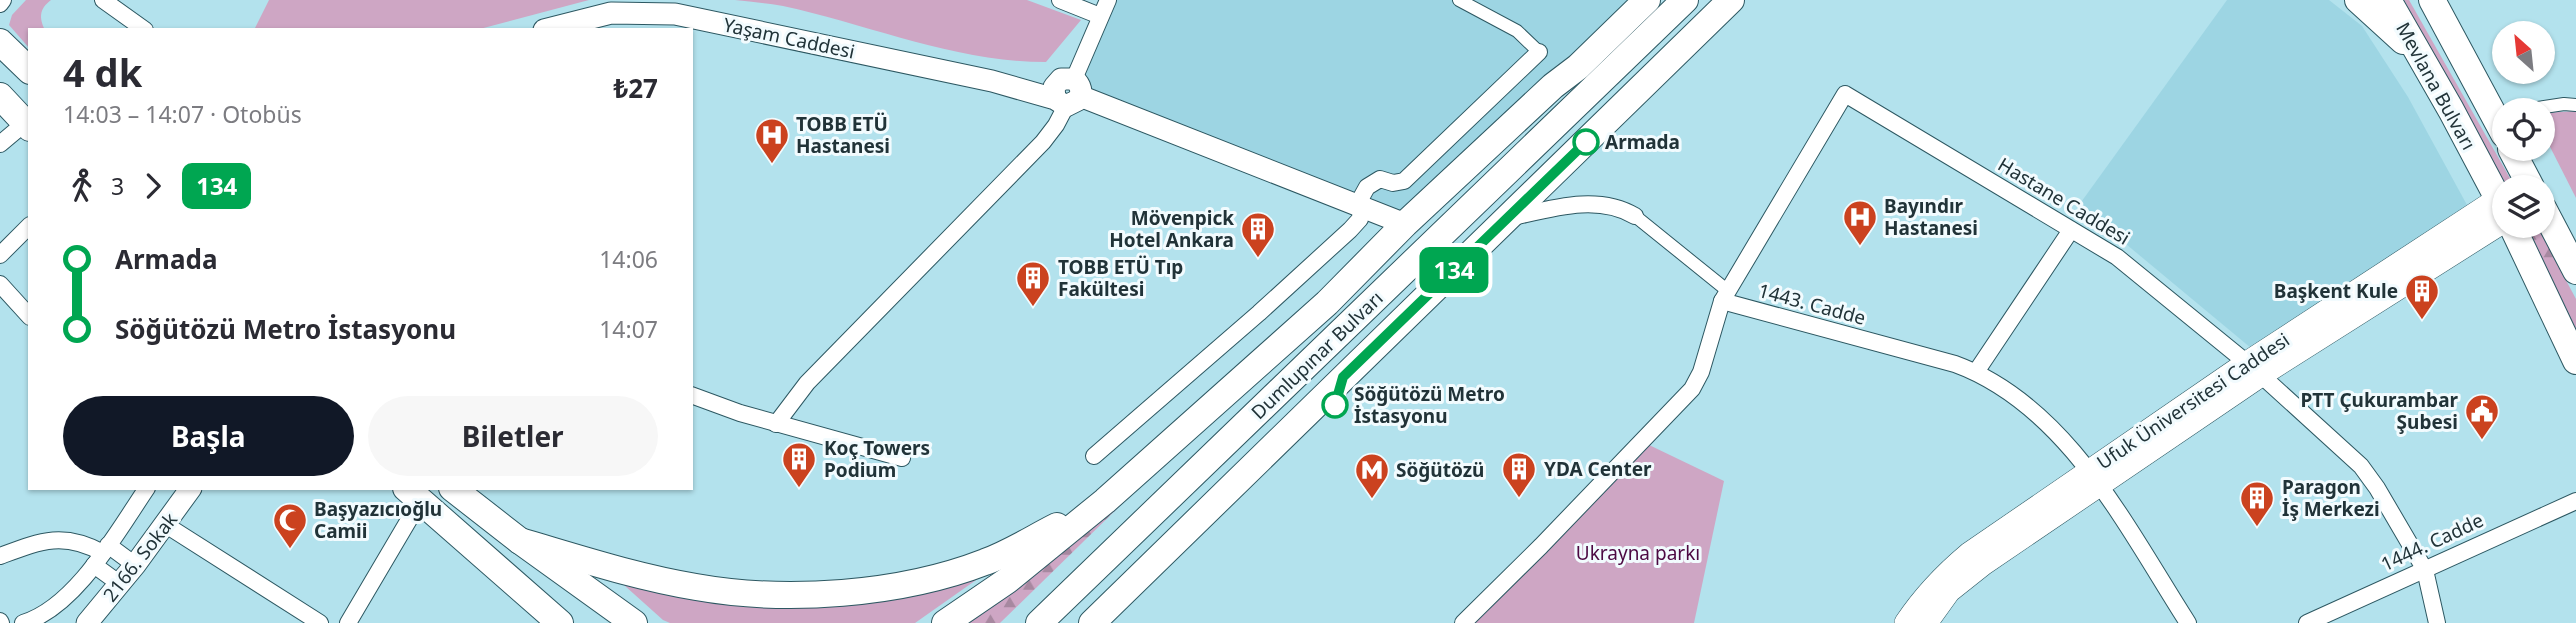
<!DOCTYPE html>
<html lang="tr">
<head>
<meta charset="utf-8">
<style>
	body { margin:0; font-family:"Noto Sans",sans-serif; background:#f7f7f7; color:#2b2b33; height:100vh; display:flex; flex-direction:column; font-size:26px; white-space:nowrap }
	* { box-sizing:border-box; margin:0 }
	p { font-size:23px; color:#7c7c81 }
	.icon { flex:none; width:38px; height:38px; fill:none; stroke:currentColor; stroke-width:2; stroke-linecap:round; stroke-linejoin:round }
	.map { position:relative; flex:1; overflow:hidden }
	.details { position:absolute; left:28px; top:28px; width:665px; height:462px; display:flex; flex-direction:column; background:#fff; border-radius:0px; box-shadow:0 2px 5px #0004 }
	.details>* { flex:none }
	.badge { padding:0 14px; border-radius:10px; font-size:24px; line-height:46px }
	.needle { width:46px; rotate:333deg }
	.tools { position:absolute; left:2492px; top:21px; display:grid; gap:14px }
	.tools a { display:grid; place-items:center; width:63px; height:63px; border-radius:50%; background:#fff; box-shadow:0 2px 5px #0004; font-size:35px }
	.map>.badge { position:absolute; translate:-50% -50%; box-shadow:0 0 0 4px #fff }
	.legs { display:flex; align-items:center; gap:10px; height:77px; padding:0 35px; font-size:23px }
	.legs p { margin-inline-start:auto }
	.headline { display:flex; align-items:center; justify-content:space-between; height:119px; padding:0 35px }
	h1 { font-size:38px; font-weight:700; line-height:52px }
	.primary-button { display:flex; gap:14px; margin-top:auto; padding:14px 35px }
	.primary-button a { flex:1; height:80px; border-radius:42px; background:#111827; color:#fff; font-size:28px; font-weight:700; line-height:80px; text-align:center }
	.primary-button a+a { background:#f7f7f7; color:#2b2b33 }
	ul { padding:0 35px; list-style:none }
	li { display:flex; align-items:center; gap:24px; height:70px; font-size:26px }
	li i { display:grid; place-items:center; width:10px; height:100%; margin:0 9px; background:currentColor }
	li i::after { content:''; width:18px; height:18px; margin:-9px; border:5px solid; border-radius:50%; background:#fff }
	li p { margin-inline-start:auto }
	li:first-child i { background:linear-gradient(#0000 50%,currentColor 0) }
	li:last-child i { background:linear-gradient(currentColor 50%,#0000 0) }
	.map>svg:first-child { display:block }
	.built { fill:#9dd5e3 }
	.green { fill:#cea6c4 }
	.forest { fill:url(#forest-firs) }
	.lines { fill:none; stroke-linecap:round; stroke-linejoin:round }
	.pedestrian-casing { stroke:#2d5862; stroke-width:14 }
	.minor-casing { stroke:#2d5862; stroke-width:18 }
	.tertiary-casing { stroke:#2d5862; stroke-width:23 }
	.secondary-casing { stroke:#2d5862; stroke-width:24 }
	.primary-casing { stroke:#2d5862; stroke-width:28 }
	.trunk-casing { stroke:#2d5862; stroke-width:28 }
	.pedestrian { stroke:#fff; stroke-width:12 }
	.minor { stroke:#fff; stroke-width:16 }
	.tertiary { stroke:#fff; stroke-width:21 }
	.secondary { stroke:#fff; stroke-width:23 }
	.primary { stroke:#fff; stroke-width:26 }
	.trunk { stroke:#fff; stroke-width:26 }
	.line-1-casing { stroke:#fff; stroke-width:16 }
	.line-1 { stroke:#00a651; stroke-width:10 }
	.stop-1-dot { fill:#fff; stroke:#00a651; stroke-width:3.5 }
	.labels { text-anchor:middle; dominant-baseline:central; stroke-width:6; stroke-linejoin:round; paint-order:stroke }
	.street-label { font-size:19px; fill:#213338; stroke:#f2fbfe }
	.poi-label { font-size:19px; font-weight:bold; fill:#213338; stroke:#f2fbfe; text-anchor:start }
	.stop-label { font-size:19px; font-weight:bold; fill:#213338; stroke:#f2fbfe; text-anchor:start }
	.park-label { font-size:19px; fill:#4c0842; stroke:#f2fbfe }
</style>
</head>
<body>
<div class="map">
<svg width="2576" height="623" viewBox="0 0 2576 623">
	<defs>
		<pattern id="forest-firs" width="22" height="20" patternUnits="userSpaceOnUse" patternTransform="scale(1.75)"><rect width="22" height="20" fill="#cea6c4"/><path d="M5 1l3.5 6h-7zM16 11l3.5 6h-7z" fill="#a788a0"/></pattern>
	</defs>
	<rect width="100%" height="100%" fill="#b3e2ed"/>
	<g class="built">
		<polygon points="1108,0 1630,0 1405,224 1080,86 1090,63"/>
		<polygon points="2227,0 2329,0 2362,26 2408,97 2467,205 2251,348 2079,205"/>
	</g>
	<g class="green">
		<path d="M26 0H51C39 9 39 18 45 30H30V49L9 25 12 15Z"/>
		<polygon points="269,0 589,0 476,30 254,30"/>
		<path d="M735 0H1027L1081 20 1046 62C955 62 870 25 783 6 767 3 751 2 735 0Z"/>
		<polygon points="2404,0 2409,0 2515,187 2506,187"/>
		<polygon points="2576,111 2576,198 2543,133 2543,113"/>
		<polygon points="2526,226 2537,226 2576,299 2576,329"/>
		<polygon points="1647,444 1724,481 1694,623 1469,623"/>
		<polygon points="1006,559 915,623 670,623 663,620 615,577 724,599"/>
	</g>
	<g class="forest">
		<polygon points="2526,226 2537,226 2560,268 2549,273"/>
		<polygon points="1127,499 1000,623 956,623"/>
	</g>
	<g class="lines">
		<g class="pedestrian-casing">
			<g id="pedestrian">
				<polyline points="1459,0 1517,31 1539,52"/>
				<polyline points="2524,110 2564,104 2576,105"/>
				<polyline points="1635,216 1728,291"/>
			</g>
		</g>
		<g class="minor-casing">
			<g id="minor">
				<polyline points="103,0 145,30"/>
				<polyline points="1060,0 1100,16"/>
				<polyline points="0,4 3,0"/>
				<polyline points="1074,79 1108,0"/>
				<polyline points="0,144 25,123"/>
				<path d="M1513 217C1553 208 1598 194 1635 216"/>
				<polyline points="0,255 30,225"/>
				<polyline points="0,284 30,317"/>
				<path d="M1722 301 1955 364C2067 405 2127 528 2188 623"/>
				<polyline points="1976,372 2071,230"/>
				<polyline points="2261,375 2361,466 2377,488 2425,570 2437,623"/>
				<polyline points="691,395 740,413 902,458"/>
				<polyline points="776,424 807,383 1043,142 1056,125 1066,106"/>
				<polyline points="1094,456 1259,313 1350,230 1360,219 1362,196 1367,187 1380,179 1393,183 1404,181 1539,52"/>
				<polyline points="166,525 320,623"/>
				<polyline points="108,545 135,565"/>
				<path d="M0 556C40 541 63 531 103 553"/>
				<polyline points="94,565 120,584"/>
				<polyline points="0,621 1,623"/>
				<path d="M23 623C76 607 117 532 147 488"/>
				<polyline points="348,623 420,501"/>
				<polyline points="1463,623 1541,546 1692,389 1701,372 1722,301 1845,94 2117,257 2247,363"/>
				<polyline points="2307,623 2576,501"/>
			</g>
		</g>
		<g class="tertiary-casing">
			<g id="tertiary">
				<path d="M544 30 611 13 675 14 992 81 1055 99 1066 106 1078 100C1083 92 1081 85 1074 79H1061L1054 87 1055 99"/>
				<polyline points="1080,96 1405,224"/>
				<polyline points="87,623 135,565 191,488"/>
			</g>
		</g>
		<g class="secondary-casing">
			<g id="secondary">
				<path d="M1906 623C1924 596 1944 575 1969 554L2247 363 2498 199"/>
				<polyline points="1926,623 1949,591 1983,564 2261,375 2504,221"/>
			</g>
		</g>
		<g class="primary-casing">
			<g id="primary">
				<polyline points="0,42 30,71"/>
				<polyline points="0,96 30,128"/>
				<polyline points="406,488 560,623"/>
				<polyline points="452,488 520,541 634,623"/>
			</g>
		</g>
		<g class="trunk-casing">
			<g id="trunk">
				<polyline points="2358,0 2403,41"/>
				<polyline points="2388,0 2451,110 2504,210"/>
				<polyline points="2432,0 2504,134"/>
				<polyline points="2511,149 2531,187"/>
				<polyline points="2543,208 2576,271"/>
				<polyline points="2512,226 2576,361"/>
				<path d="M520 541C578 558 636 577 696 587 786 603 900 595 985 562 1010 553 1033 538 1057 526"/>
				<polyline points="945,623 1008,580 1105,501 1327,303 1405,224 1553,86 1578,67 1647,0"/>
				<polyline points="1039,623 1685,0"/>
				<polyline points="1092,623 1731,0"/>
			</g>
		</g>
		<use href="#pedestrian" class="pedestrian"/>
		<use href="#minor" class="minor"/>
		<use href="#tertiary" class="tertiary"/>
		<use href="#secondary" class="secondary"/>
		<use href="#primary" class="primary"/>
		<use href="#trunk" class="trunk"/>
	</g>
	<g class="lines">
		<g class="line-1-casing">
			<polyline id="line-1" points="1335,405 1343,377 1586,142"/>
		</g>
		<use href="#line-1" class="line-1"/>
	</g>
	<defs>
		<g id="hospital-pin" transform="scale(1.75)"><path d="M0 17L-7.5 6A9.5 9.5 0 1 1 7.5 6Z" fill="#cb421f" stroke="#f2fbfe"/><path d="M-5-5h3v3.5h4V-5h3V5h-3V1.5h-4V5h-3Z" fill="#fff"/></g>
		<g id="building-pin" transform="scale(1.75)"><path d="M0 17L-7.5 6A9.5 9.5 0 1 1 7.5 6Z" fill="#cb421f" stroke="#f2fbfe"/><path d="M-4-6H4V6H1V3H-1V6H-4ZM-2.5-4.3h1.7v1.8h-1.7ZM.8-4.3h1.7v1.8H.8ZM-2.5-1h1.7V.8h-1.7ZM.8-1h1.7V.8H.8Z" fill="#fff"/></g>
		<g id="civic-pin" transform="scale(1.75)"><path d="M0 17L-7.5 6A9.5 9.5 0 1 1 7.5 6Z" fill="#cb421f" stroke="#f2fbfe"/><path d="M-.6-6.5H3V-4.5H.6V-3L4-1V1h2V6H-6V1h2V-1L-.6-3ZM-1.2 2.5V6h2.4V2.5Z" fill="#fff"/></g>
		<g id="metro-pin" transform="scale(1.75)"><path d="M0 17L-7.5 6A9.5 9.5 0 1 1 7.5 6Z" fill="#cb421f" stroke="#f2fbfe"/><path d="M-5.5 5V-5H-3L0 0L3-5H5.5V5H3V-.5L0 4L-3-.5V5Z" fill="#fff"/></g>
		<g id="mosque-pin" transform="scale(1.75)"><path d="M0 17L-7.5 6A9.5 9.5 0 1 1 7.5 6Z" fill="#cb421f" stroke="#f2fbfe"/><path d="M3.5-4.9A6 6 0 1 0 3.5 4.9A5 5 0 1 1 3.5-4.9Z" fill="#fff"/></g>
	</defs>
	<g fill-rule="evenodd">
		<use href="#hospital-pin" x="772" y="135"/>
		<use href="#hospital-pin" x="1860" y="217"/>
		<use href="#building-pin" x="1258" y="229"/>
		<use href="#building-pin" x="1033" y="278"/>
		<use href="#building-pin" x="2422" y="291"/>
		<use href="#civic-pin" x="2482" y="411"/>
		<use href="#building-pin" x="799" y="459"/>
		<use href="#building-pin" x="1519" y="469"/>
		<use href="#metro-pin" x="1372" y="470"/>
		<use href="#building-pin" x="2257" y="498"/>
		<use href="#mosque-pin" x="290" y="520"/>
	</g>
	<g class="stop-1-dot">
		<circle cx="1586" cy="142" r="12"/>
		<circle cx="1335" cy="405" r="12"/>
	</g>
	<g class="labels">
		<g class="street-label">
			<text transform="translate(789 38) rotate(12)">Yaşam Caddesi</text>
			<text transform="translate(2436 86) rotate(61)">Mevlana Bulvarı</text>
			<text transform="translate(2064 201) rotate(31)">Hastane Caddesi</text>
			<text transform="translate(1812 304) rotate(15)">1443. Cadde</text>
			<text transform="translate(1317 355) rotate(-44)">Dumlupınar Bulvarı</text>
			<text transform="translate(2193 401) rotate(-34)">Ufuk Üniversitesi Caddesi</text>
			<text transform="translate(2432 542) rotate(-25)">1444. Cadde</text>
			<text transform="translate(140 557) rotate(-52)">2166. Sokak</text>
		</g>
		<g class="poi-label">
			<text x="796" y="124">TOBB ETÜ<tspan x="796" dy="22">Hastanesi</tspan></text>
			<text x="1884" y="206">Bayındır<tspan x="1884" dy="22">Hastanesi</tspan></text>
			<text x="1234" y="218" text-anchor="end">Mövenpick<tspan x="1234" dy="22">Hotel Ankara</tspan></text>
			<text x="1058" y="267">TOBB ETÜ Tıp<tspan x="1058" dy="22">Fakültesi</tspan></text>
			<text x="2398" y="291" text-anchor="end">Başkent Kule</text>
			<text x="2458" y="400" text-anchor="end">PTT Çukurambar<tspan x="2458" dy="22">Şubesi</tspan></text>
			<text x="824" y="448">Koç Towers<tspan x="824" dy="22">Podium</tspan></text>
			<text x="1544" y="469">YDA Center</text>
			<text x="1396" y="470">Söğütözü</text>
			<text x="2282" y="487">Paragon<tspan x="2282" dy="22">İş Merkezi</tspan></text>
			<text x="314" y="509">Başyazıcıoğlu<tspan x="314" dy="22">Camii</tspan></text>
		</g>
		<g class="stop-label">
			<text x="1605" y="142">Armada</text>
			<text x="1354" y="394">Söğütözü Metro<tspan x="1354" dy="22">İstasyonu</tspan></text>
		</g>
		<g class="park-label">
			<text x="1638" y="553">Ukrayna parkı</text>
		</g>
	</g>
</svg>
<div class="tools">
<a><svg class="needle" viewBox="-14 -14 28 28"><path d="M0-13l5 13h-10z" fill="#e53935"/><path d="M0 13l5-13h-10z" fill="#7c7c81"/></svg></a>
<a><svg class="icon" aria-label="locate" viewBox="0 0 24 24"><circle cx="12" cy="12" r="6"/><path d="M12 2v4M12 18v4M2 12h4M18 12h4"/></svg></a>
<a><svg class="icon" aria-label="layers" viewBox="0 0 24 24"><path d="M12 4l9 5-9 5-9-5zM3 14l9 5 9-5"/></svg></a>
</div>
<b class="badge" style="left:1454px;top:270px;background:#00a651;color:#fff">134</b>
<section class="details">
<div class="headline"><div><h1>4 dk</h1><p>14:03 – 14:07 · Otobüs</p></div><b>₺27</b></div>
<div class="legs"><svg class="icon" aria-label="walk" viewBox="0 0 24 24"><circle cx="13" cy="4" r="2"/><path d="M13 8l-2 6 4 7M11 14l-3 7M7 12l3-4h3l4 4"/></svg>3<svg class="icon" aria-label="forward" viewBox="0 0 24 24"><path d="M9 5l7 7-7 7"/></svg><b class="badge" style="background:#00a651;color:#fff">134</b></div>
<ul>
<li><i style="color:#00a651"></i><b>Armada</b><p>14:06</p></li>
<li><i style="color:#00a651"></i><b>Söğütözü Metro İstasyonu</b><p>14:07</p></li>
</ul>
<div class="primary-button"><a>Başla</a><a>Biletler</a></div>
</section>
</div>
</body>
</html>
